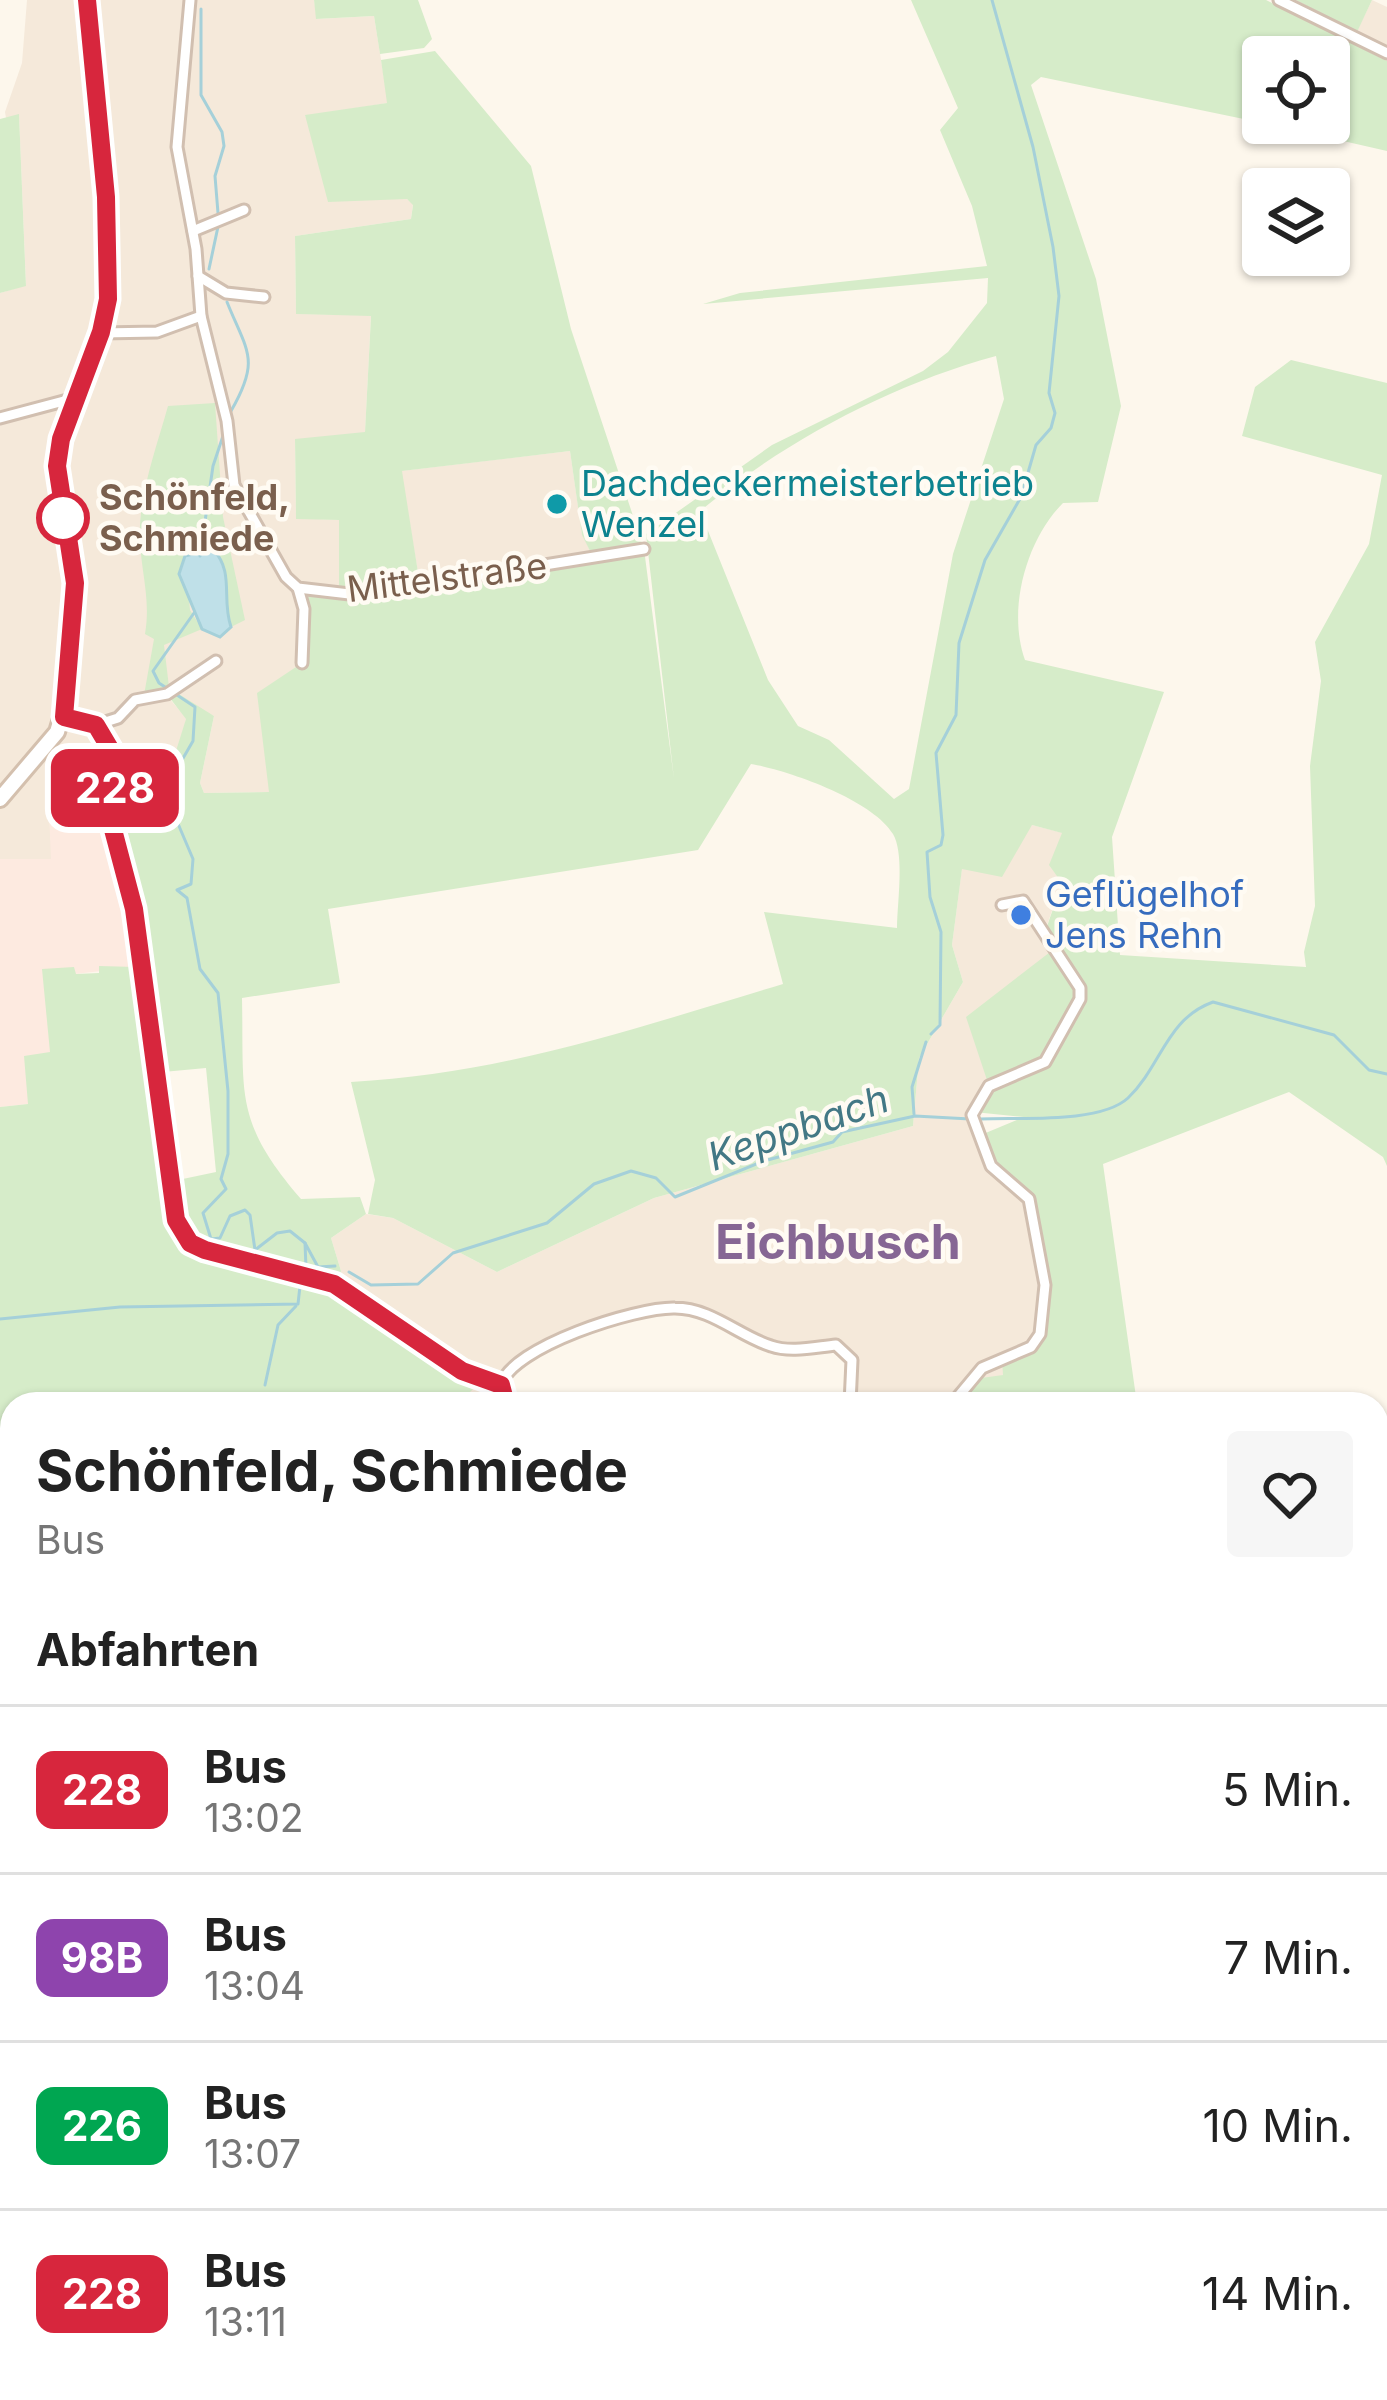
<!DOCTYPE html>
<html lang="de">
<head>
<meta charset="utf-8">
<style>
	body { margin:0; font-family:Inter,sans-serif; background:#f6f6f6; color:#222; height:100vh; display:flex; flex-direction:column; font-size:45px; white-space:nowrap }
	* { box-sizing:border-box; margin:0 }
	p { font-size:39px; color:#767676 }
	.icon { flex:none; width:66px; height:66px; fill:none; stroke:currentColor; stroke-width:2; stroke-linecap:round; stroke-linejoin:round }
	.map { position:relative; flex:1; overflow:hidden }
	.details { position:absolute; left:0px; top:1392px; width:1389px; height:1008px; display:flex; flex-direction:column; background:#fff; border-radius:36px 36px 0 0; box-shadow:0 3px 9px #0004 }
	.details>* { flex:none }
	.badge { padding:0 24px; border-radius:18px; font-size:42px; line-height:78px }
	.controls { position:absolute; left:1242px; top:36px; display:grid; gap:24px }
	.controls a { display:grid; place-items:center; width:108px; height:108px; border-radius:12px; background:#fff; box-shadow:0 3px 9px #0004; font-size:60px }
	.map>.badge { position:absolute; translate:-50% -50%; box-shadow:0 0 0 6px #fff }
	h2 { padding:0 36px; font-size:45px; line-height:108px }
	.round { display:grid; place-items:center; flex:none; width:126px; height:126px; border-radius:12px; background:#f6f6f6 }
	.head { display:flex; align-items:center; justify-content:space-between; height:204px; padding:0 36px }
	h1 { font-size:57px; font-weight:700; line-height:90px }
	ul { padding:0; list-style:none }
	li { display:flex; align-items:center; gap:36px; height:168px; padding:0 36px; border-top:3px solid #e0e0e0 }
	li div { flex:1 }
	li b { display:block; font-size:45px }
	li em { font-style:normal }
	li .badge { min-width:132px; font-weight:700; text-align:center }
	.map>svg:first-child { display:block }
	.residential { fill:#f5e9da }
	.commercial { fill:#fdeae0 }
	.green { fill:#d6ecc9; fill-rule:evenodd }
	.water { fill:#bfe0e8; stroke:#a5d0d9; stroke-width:3 }
	.lines { fill:none; stroke-linecap:round; stroke-linejoin:round }
	.stream { stroke:#a5d0d9; stroke-width:3 }
	.street-casing { stroke:#d1bfb0; stroke-width:15 }
	.secondary-casing { stroke:#d4c0ae; stroke-width:20 }
	.street { stroke:#fff; stroke-width:9 }
	.secondary { stroke:#fff; stroke-width:14 }
	.line-casing { stroke:#fff; stroke-width:27 }
	.line { stroke:#d7263d; stroke-width:18 }
	.culture-dot { fill:#0f9aa8; stroke:#fffbf3; stroke-width:4.5 }
	.stop-dot { fill:#fff; stroke:#d7263d; stroke-width:6 }
	.shop-dot { fill:#3f7fe0; stroke:#fffbf3; stroke-width:4.5 }
	.labels { text-anchor:middle; dominant-baseline:central; stroke-width:9; stroke-linejoin:round; paint-order:stroke }
	.culture-label { font-size:36px; fill:#0d838f; stroke:#fffbf3; text-anchor:start }
	.stop-label { font-size:36px; font-weight:bold; fill:#7a5f4d; stroke:#fffbf3; text-anchor:start }
	.street-label { font-size:36px; fill:#7a5f4d; stroke:#fffbf3 }
	.shop-label { font-size:36px; fill:#366cbe; stroke:#fffbf3; text-anchor:start }
	.water-label { font-size:39px; font-style:italic; fill:#437885; stroke:#fffbf3 }
	.district-label { font-size:48px; font-weight:bold; fill:#866694; stroke:#fffbf3 }
</style>
</head>
<body>
<div class="map">
<svg width="1387" height="2400" viewBox="0 0 1387 2400">
	<rect width="100%" height="100%" fill="#fdf7ec"/>
	<g class="residential">
		<polygon points="27,0 314,0 317,19 374,16 388,103 305,116 413,204 411,219 295,236 296,314 371,315 365,433 295,440 296,518 339,520 339,593 304,609 302,663 269,792 204,793 200,783 214,716 169,698 186,718 185,735 170,771 135,760 128,821 107,819 107,806 49,812 52,859 0,859 0,293 26,285 19,115 6,118 5,112 22,63"/>
		<polygon points="1372,0 1387,7 1387,61 1351,43"/>
		<polygon points="570,451 582,534 593,557 420,585 401,471"/>
		<polygon points="1032,825 1063,833 1062,882 1045,931 1054,949 972,1126 1029,1199 1045,1285 1040,1334 1003,1375 952,1404 850,1404 851,1360 836,1346 785,1350 675,1308 589,1329 524,1359 510,1372 509,1404 456,1404 478,1384 335,1291 341,1271 331,1238 366,1214 393,1218 497,1272 654,1198 913,1126 919,1058 963,982 952,945 962,868"/>
		<polygon points="1387,1487 1387,1597 1380,1620 1377,1491"/>
		<polygon points="1377,2170 1387,2181 1387,2332 1377,2323"/>
		<polygon points="328,2388 450,2388 449,2400 324,2400"/>
	</g>
	<polygon class="commercial" points="107,805 109,840 136,967 75,974 74,968 50,1053 28,1104 0,1107 0,859 51,859 49,811"/>
	<g class="green">
		<polygon points="314,0 418,0 432,39 424,48 380,54 374,16 316,19"/>
		<path d="M911 0H1266L1387 61V151L1265 123H1329V57H1263V123L1041 77 1031 85 1096 279 1121 406 1098 502 1063 503C1026 540 1007 610 1025 660L1164 692 1112 837 1120 955 1306 967 1304 952 1315 906 1310 766 1321 681 1315 642 1369 544 1382 475 1242 436 1255 387 1291 360 1387 383V1166L1383 1157 1289 1092 1103 1164 1137 1404H952L980 1370 981 1378 1003 1375 1002 1358 1031 1347 1040 1334 1045 1285 1029 1200 991 1166 976 1137 1024 1117 974 1112 989 1086 966 1017 1054 949 1045 932 1062 883 1049 865 1062 833 1032 825 1002 877 962 869 952 945 963 982 919 1058 913 1126 654 1198 497 1272 393 1218 368 1214 375 1180 351 1082C507 1073 636 1028 783 984L764 912 897 928C897 903 905 855 893 834 873 800 788 770 751 764L698 850 328 909 340 983 242 998C244 1096 234 1121 301 1199L360 1197 366 1214 331 1238 341 1271 335 1291 478 1385 456 1404H12V1562H0V1107L28 1104 24 1056 50 1052 42 969 74 967 76 974 99 973V966L136 967 170 1167V1217L184 1241 178 1180 216 1172 206 1068 163 1072 134 896 116 820H128L134 760 170 770 186 719 169 697 174 691 214 716 200 783 204 793 269 792 257 693 302 663 304 609 298 588 339 592V520L296 519 295 439 365 432 371 316 296 314 295 236 411 219 413 205 407 199 328 202 305 115 387 103 381 60 435 51 531 166 571 329 644 549 674 779 646 534 772 445 923 371 948 352 987 303 988 278 703 304 740 293 987 266 972 206 940 130 958 108ZM996 356 1004 399 953 554 909 789 894 799 829 740 798 726 768 680 700 511C785 441 890 385 996 356ZM570 451 582 535 593 557 420 585 402 471Z"/>
		<polygon points="1296,0 1372,0 1357,32"/>
		<polygon points="19,114 26,286 0,293 0,119"/>
		<path d="M215 403 223 517 245 620 231 627C221 599 235 573 213 549L185 556 190 610 202 629 164 645 169 687 144 695 154 639 145 634C151 599 141 573 140 539 138 496 157 446 168 406Z"/>
		<polygon points="0,2112 12,2121 12,2388 328,2388 324,2400 0,2400"/>
		<polygon points="584,2388 947,2388 951,2400 583,2400"/>
	</g>
	<path class="water" d="M213 549C235 573 221 598 231 627L220 637 202 629 179 574 185 556Z"/>
	<g class="lines">
		<g class="stream">
			<polyline points="201,9 201,95 222,132 224,146 215,176 218,213"/>
			<polyline points="209,269 219,222"/>
			<path d="M227 302C247 352 261 359 231 411"/>
			<polyline points="200,556 213,466 223,436"/>
			<polyline points="194,613 153,671 159,683 195,707 193,741 171,779 176,819 193,859 191,884 177,890 187,898 200,969 218,993 228,1091 228,1154 221,1179 226,1189 203,1213 211,1239 220,1238 230,1216 245,1210 250,1215 255,1250 277,1233 290,1231 305,1243"/>
			<polyline points="931,1034 940,1025 941,932 930,897 927,852 941,845 943,835 936,753 956,715 959,643 985,560 1021,497 1036,445 1051,428 1055,413 1049,393 1059,296 1053,247 1033,147 992,0"/>
			<polyline points="914,1114 912,1087 926,1042"/>
			<path d="M980 1119C1017 1117 1100 1124 1128 1098 1162 1065 1166 1019 1213 1002L1334 1035 1369 1070 1387 1074"/>
			<polyline points="306,1268 305,1243 318,1267 335,1266"/>
			<polyline points="349,1272 371,1285 418,1284 453,1253 547,1223 594,1184 631,1171 656,1178 675,1197 764,1161 833,1142 842,1132 915,1116 970,1119"/>
			<polyline points="0,1319 120,1307 298,1304 300,1286"/>
			<polyline points="265,1385 278,1325 296,1306"/>
			<polyline points="34,2388 35,2400"/>
		</g>
		<g class="street-casing">
			<g id="street">
				<polyline points="190,0 177,147 196,249 201,316 227,421 234,485 286,577 298,588 358,595 644,549"/>
				<polyline points="1279,0 1387,53"/>
				<polyline points="193,231 244,210"/>
				<polyline points="198,276 226,293 264,297"/>
				<polyline points="101,333 157,332 201,316"/>
				<polyline points="0,418 75,398"/>
				<polyline points="298,588 304,609 302,663"/>
				<path d="M64 717 96 725 115 757 113 836 133 909 181 1232C209 1266 294 1268 336 1285 395 1310 435 1374 501 1385"/>
				<polyline points="96,725 118,718 135,700 167,694 216,661"/>
				<path d="M501 1385C511 1347 636 1307 675 1308 711 1308 739 1336 771 1346 791 1353 815 1347 836 1345L852 1360 850 1404"/>
				<polyline points="501,1385 506,1404"/>
				<polyline points="952,1404 982,1368 1031,1347 1040,1334 1045,1285 1029,1199 991,1166 972,1115 989,1086 1045,1062 1080,999 1080,988 1023,901 1002,905"/>
				<polyline points="1377,1622 1387,1627"/>
				<polyline points="0,2105 12,2114"/>
				<polyline points="1377,2267 1387,2264"/>
				<polyline points="518,2388 535,2400"/>
				<polyline points="1167,2400 1191,2388"/>
			</g>
		</g>
		<g class="secondary-casing">
			<polyline id="secondary" points="0,799 57,732 69,692 75,583 57,466 61,439 101,333 108,299 109,236 87,0"/>
		</g>
		<use href="#street" class="street"/>
		<use href="#secondary" class="secondary"/>
	</g>
	<g class="lines">
		<g class="line-casing">
			<polyline id="line" points="87,0 106,197 108,299 101,332 61,439 57,466 75,583 64,717 96,725 115,757 111,822 134,909 176,1220 190,1243 205,1250 334,1284 462,1371 501,1385 506,1404"/>
		</g>
		<use href="#line" class="line"/>
	</g>
	<circle class="culture-dot" cx="557" cy="504" r="12"/>
	<circle class="stop-dot" cx="63" cy="518" r="24"/>
	<circle class="shop-dot" cx="1021" cy="915" r="12"/>
	<g class="labels">
		<g class="culture-label">
			<text x="581" y="483">Dachdeckermeisterbetrieb<tspan x="581" dy="41">Wenzel</tspan></text>
		</g>
		<g class="stop-label">
			<text x="99" y="497">Schönfeld,<tspan x="99" dy="41">Schmiede</tspan></text>
		</g>
		<g class="street-label">
			<text transform="translate(447 577) rotate(-7)">Mittelstraße</text>
		</g>
		<g class="shop-label">
			<text x="1045" y="894">Geflügelhof<tspan x="1045" dy="41">Jens Rehn</tspan></text>
		</g>
		<g class="water-label">
			<text transform="translate(798 1127) rotate(-19)">Keppbach</text>
		</g>
		<g class="district-label">
			<text x="838" y="1241">Eichbusch</text>
		</g>
	</g>
</svg>
<div class="controls">
<a><svg class="icon" aria-label="locate" viewBox="0 0 24 24"><circle cx="12" cy="12" r="6"/><path d="M12 2v4M12 18v4M2 12h4M18 12h4"/></svg></a>
<a><svg class="icon" aria-label="layers" viewBox="0 0 24 24"><path d="M12 4l9 5-9 5-9-5zM3 14l9 5 9-5"/></svg></a>
</div>
<b class="badge" style="left:115px;top:788px;background:#d7263d;color:#fff">228</b>
<section class="details">
<div class="head"><div><h1>Schönfeld, Schmiede</h1><p>Bus</p></div><a class="round"><svg class="icon" aria-label="heart" viewBox="0 0 24 24"><path d="M12 20l-8-8c-3-5 5-10 8-4 3-6 11-1 8 4z"/></svg></a></div>
<h2>Abfahrten</h2>
<ul>
<li><span class="badge" style="background:#d7263d;color:#fff">228</span><div><b>Bus</b><p>13:02</p></div><em>5 Min.</em></li>
<li><span class="badge" style="background:#8e44ad;color:#fff">98B</span><div><b>Bus</b><p>13:04</p></div><em>7 Min.</em></li>
<li><span class="badge" style="background:#00a651;color:#fff">226</span><div><b>Bus</b><p>13:07</p></div><em>10 Min.</em></li>
<li><span class="badge" style="background:#d7263d;color:#fff">228</span><div><b>Bus</b><p>13:11</p></div><em>14 Min.</em></li>
</ul>
</section>
</div>
</body>
</html>
